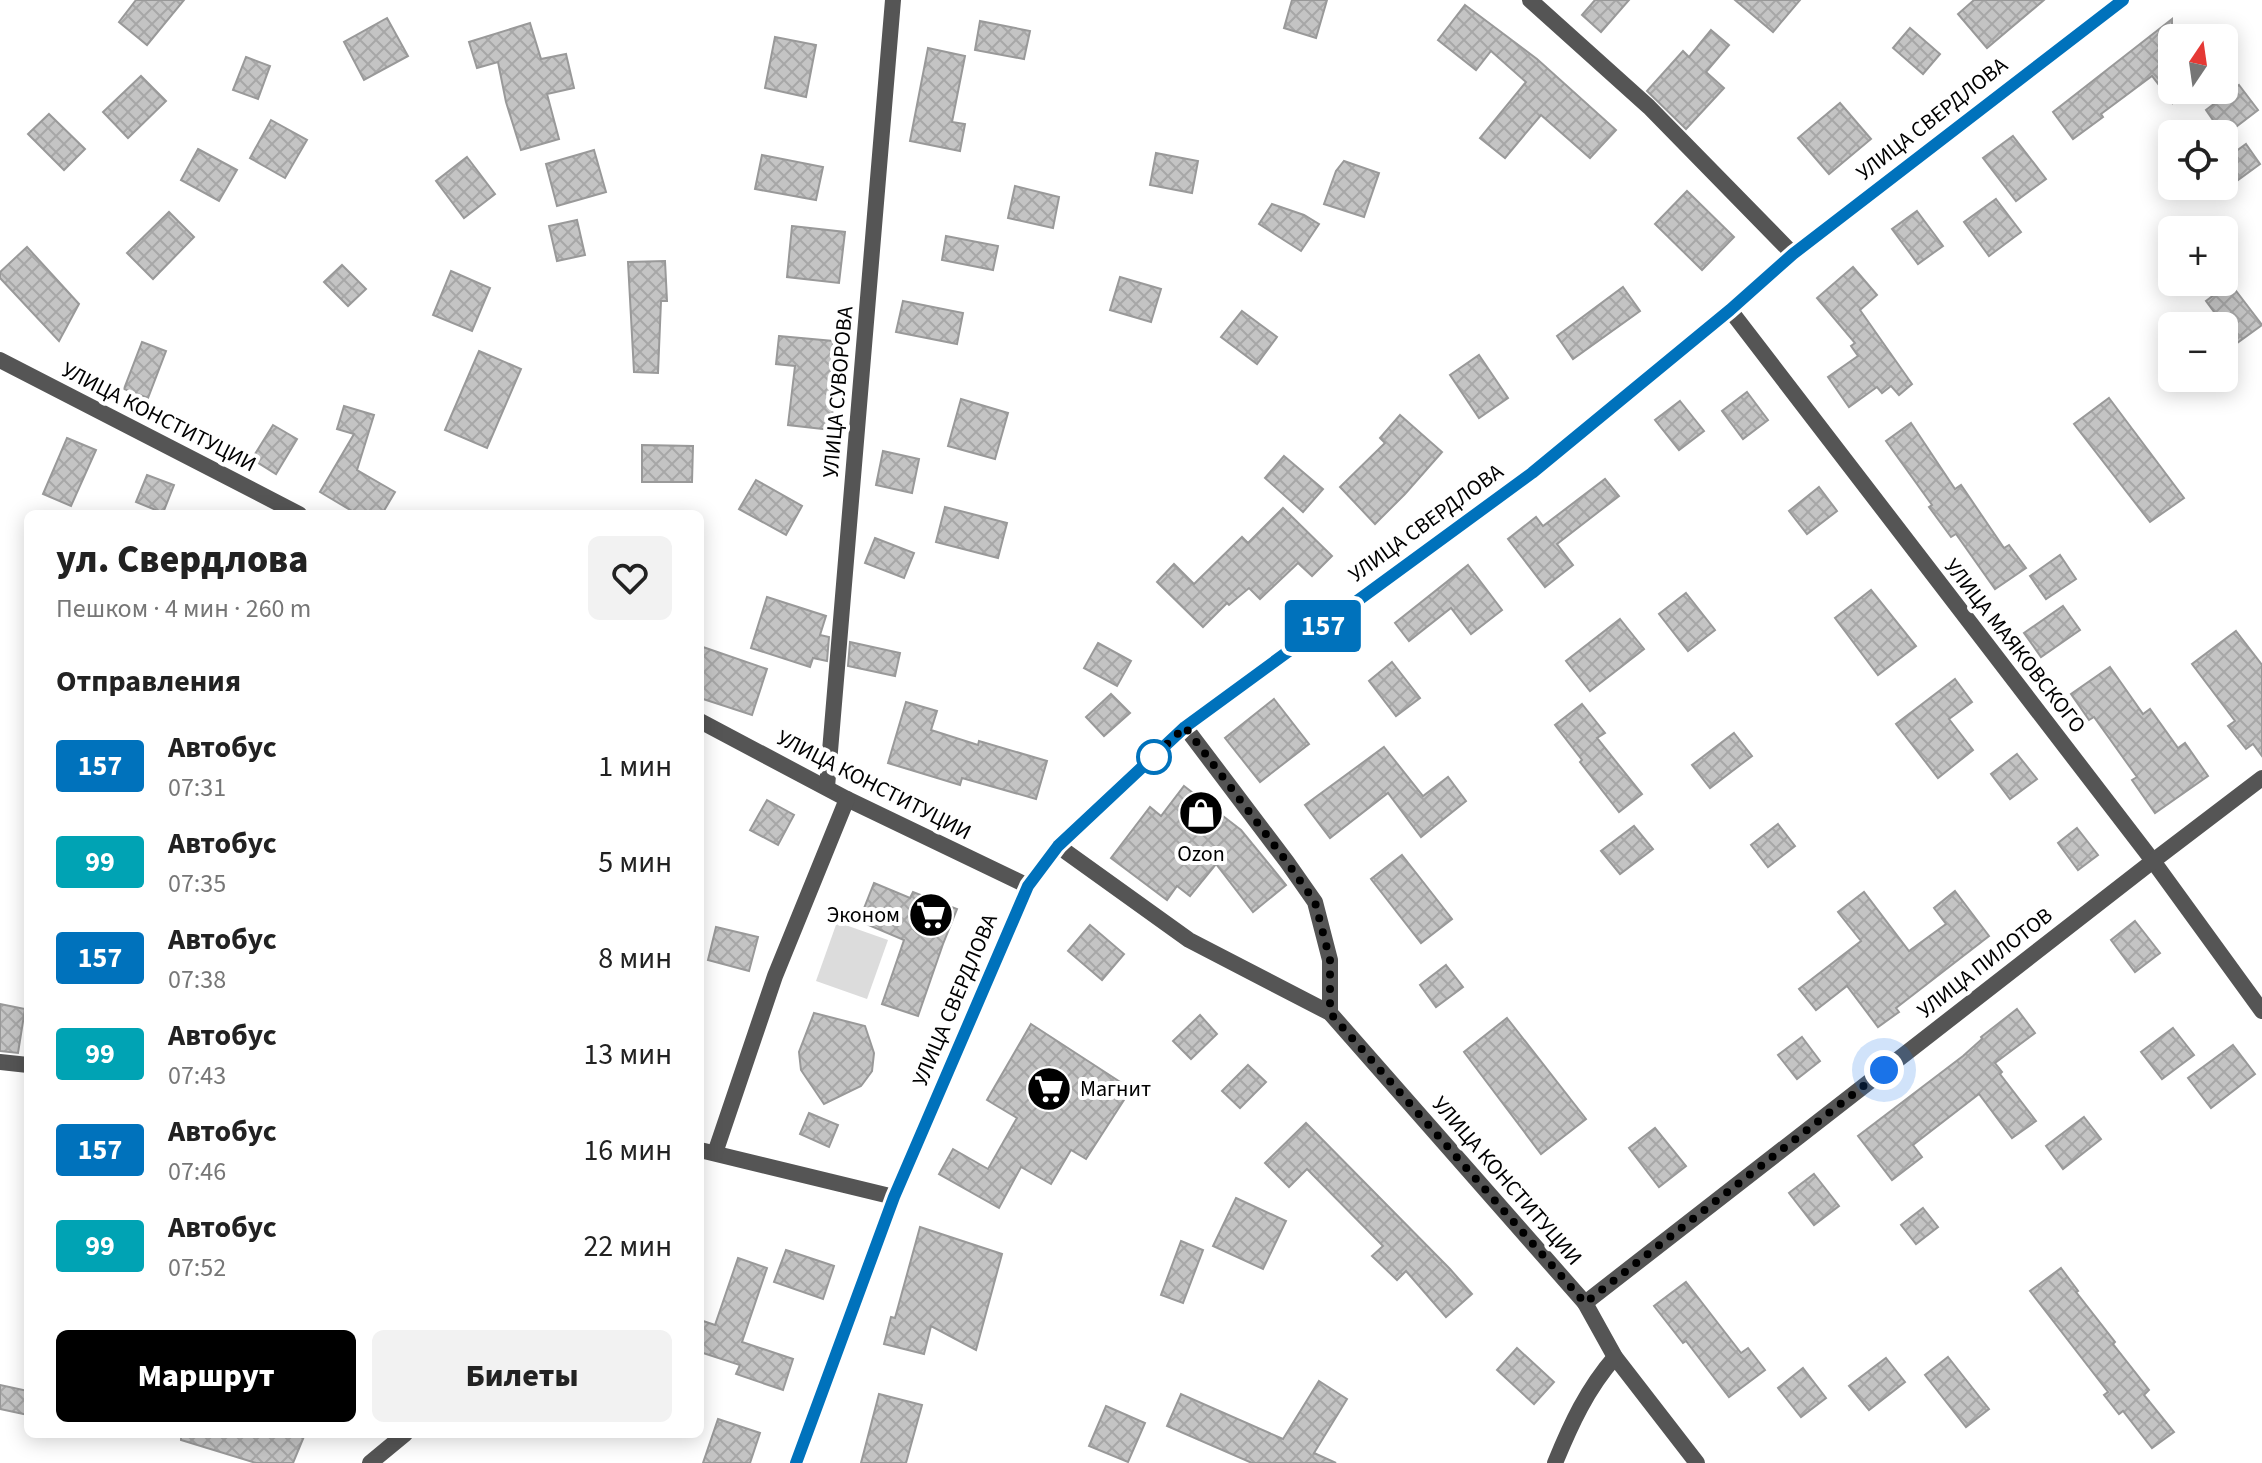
<!DOCTYPE html>
<html lang="ru">
<head>
<meta charset="utf-8">
<style>
	body { margin:0; font-family:"Source Sans 3",sans-serif; background:#f2f2f2; color:#222; height:100vh; display:flex; flex-direction:column; font-size:30px; white-space:nowrap }
	* { box-sizing:border-box; margin:0 }
	p { font-size:26px; color:#767676 }
	.icon { flex:none; width:44px; height:44px; fill:none; stroke:currentColor; stroke-width:2; stroke-linecap:round; stroke-linejoin:round }
	.map { position:relative; flex:1; overflow:hidden }
	.drawer { position:absolute; left:24px; top:510px; width:680px; height:928px; display:flex; flex-direction:column; background:#fff; border-radius:12px; box-shadow:0 4px 20px #0003 }
	.drawer>* { flex:none }
	.badge { padding:0 16px; border-radius:6px; font-size:28px; line-height:52px }
	.needle { width:52px; rotate:13deg }
	.tools { position:absolute; left:2158px; top:24px; display:grid; gap:16px }
	.tools a { display:grid; place-items:center; width:80px; height:80px; border-radius:12px; background:#fff; box-shadow:0 4px 20px #0003; font-size:40px }
	.you { position:absolute; width:40px; height:40px; margin:-20px; border:6px solid #fff; border-radius:50%; background:#1a73e8; box-shadow:0 0 0 12px #1a73e833 }
	.map>.badge { position:absolute; translate:-50% -50%; box-shadow:0 0 0 4px #fff }
	h2 { padding:0 32px; font-size:30px; line-height:72px }
	.round { display:grid; place-items:center; flex:none; width:84px; height:84px; border-radius:12px; background:#f2f2f2 }
	.summary { display:flex; align-items:center; justify-content:space-between; height:136px; padding:0 32px }
	h1 { font-size:38px; font-weight:800; line-height:60px }
	.button { display:flex; gap:16px; margin-top:auto; padding:16px 32px }
	.button a { flex:1; height:92px; border-radius:12px; background:#000; color:#fff; font-size:32px; font-weight:800; line-height:92px; text-align:center }
	.button a+a { background:#f2f2f2; color:#222 }
	ul { padding:0; list-style:none }
	li { display:flex; align-items:center; gap:24px; height:96px; padding:0 32px }
	li div { flex:1 }
	li b { display:block; font-size:30px }
	li em { font-style:normal }
	li .badge { min-width:88px; font-weight:700; text-align:center }
	.map>svg:first-child { display:block }
	.green { fill:#dcdcdc }
	.building { fill:url(#building-cross-hatch); stroke:#999; stroke-width:2 }
	.lines { fill:none; stroke-linecap:round; stroke-linejoin:round }
	.street { stroke:#555; stroke-width:16 }
	.line-casing { stroke:#fff; stroke-width:18 }
	.line { stroke:#0072bc; stroke-width:12 }
	.walk { stroke:#000; stroke-width:8; stroke-dasharray:0 14.4 }
	.stop-dot { fill:#fff; stroke:#0072bc; stroke-width:4 }
	.labels { text-anchor:middle; dominant-baseline:central; stroke-width:8; stroke-linejoin:round; paint-order:stroke }
	.street-label { font-size:22px; fill:#000; stroke:#fff }
	.poi-label { font-size:22px; fill:#000; stroke:#fff }
</style>
</head>
<body>
<div class="map">
<svg width="2262" height="1463" viewBox="0 0 2262 1463">
	<defs>
		<pattern id="building-cross-hatch" width="8" height="8" patternUnits="userSpaceOnUse" patternTransform="scale(2)"><rect width="8" height="8" fill="#c4c4c4"/><path d="M0 0l8 8M0 8l8-8" fill="none" stroke="#a7a7a7"/></pattern>
	</defs>
	<rect width="100%" height="100%" fill="#fff"/>
	<polygon class="green" points="837,922 888,940 867,999 816,981"/>
	<g class="building">
		<polygon points="136,0 184,0 147,45 119,22"/>
		<polygon points="1292,0 1327,0 1316,38 1284,28"/>
		<polygon points="1595,0 1629,0 1601,32 1582,15"/>
		<polygon points="1735,0 1800,0 1773,32"/>
		<polygon points="1974,0 2044,0 1987,48 1958,14"/>
		<polygon points="1465,5 1537,59 1616,130 1590,158 1541,115 1505,158 1480,138 1526,82 1491,51 1476,70 1438,40"/>
		<polygon points="387,18 408,56 364,80 344,42"/>
		<polygon points="2172,19 2172,102 2152,76 2101,114 2103,117 2073,139 2053,112"/>
		<polygon points="980,21 1030,31 1024,59 975,50"/>
		<polygon points="530,23 541,59 566,54 574,88 547,94 559,139 521,150 506,102 498,62 477,68 469,42"/>
		<polygon points="1910,28 1940,54 1923,74 1893,48"/>
		<polygon points="1711,30 1729,45 1706,72 1724,88 1686,129 1647,91 1683,51 1689,57"/>
		<polygon points="775,37 816,45 806,97 765,88"/>
		<polygon points="928,48 965,56 952,122 965,124 960,151 910,141"/>
		<polygon points="246,57 270,66 258,99 233,90"/>
		<polygon points="141,76 166,101 128,138 103,112"/>
		<polygon points="2239,85 2258,110 2224,136 2206,110"/>
		<polygon points="1840,103 1871,139 1829,174 1798,138"/>
		<polygon points="49,114 85,149 64,170 28,134"/>
		<polygon points="271,120 307,140 285,178 250,158"/>
		<polygon points="2013,136 2046,179 2016,201 1983,158"/>
		<polygon points="2246,144 2260,164 2238,180 2224,160"/>
		<polygon points="198,149 237,170 219,201 181,180"/>
		<polygon points="594,150 606,192 557,206 546,164"/>
		<polygon points="1156,153 1198,161 1192,193 1150,185"/>
		<polygon points="762,155 823,167 816,200 755,189"/>
		<polygon points="467,157 495,194 464,218 436,181"/>
		<polygon points="1344,161 1379,173 1364,217 1324,204 1336,171"/>
		<polygon points="1015,186 1059,197 1053,228 1008,218"/>
		<polygon points="1687,191 1734,237 1702,270 1655,224"/>
		<polygon points="1996,199 2021,232 1989,256 1964,222"/>
		<polygon points="1272,204 1304,215 1319,224 1301,251 1259,224"/>
		<polygon points="1917,211 1943,246 1918,264 1892,229"/>
		<polygon points="169,212 194,237 153,279 127,253"/>
		<polygon points="577,220 585,255 557,261 549,226"/>
		<polygon points="792,226 845,232 839,283 787,277"/>
		<polygon points="946,236 998,246 993,270 942,260"/>
		<polygon points="27,247 79,304 59,341 0,278 0,272"/>
		<polygon points="665,261 667,301 661,301 658,373 634,372 628,262"/>
		<polygon points="342,265 366,289 348,306 324,282"/>
		<polygon points="1853,267 1877,295 1860,310 1912,384 1899,395 1891,386 1882,393 1877,387 1849,407 1828,377 1858,356 1851,346 1855,343 1817,298"/>
		<polygon points="451,271 490,288 472,331 433,315"/>
		<polygon points="1120,277 1161,289 1151,322 1110,310"/>
		<polygon points="2230,283 2262,325 2237,343 2206,301"/>
		<polygon points="1623,287 1640,311 1573,359 1557,336"/>
		<polygon points="903,301 963,313 957,344 896,332"/>
		<polygon points="1242,311 1277,337 1257,364 1221,337"/>
		<polygon points="779,336 833,341 829,398 834,399 831,430 788,425 795,366 776,364"/>
		<polygon points="142,342 166,351 148,398 124,389"/>
		<polygon points="479,351 521,369 487,448 445,430"/>
		<polygon points="1479,355 1508,398 1479,418 1450,375"/>
		<polygon points="1747,392 1768,420 1743,439 1722,411"/>
		<polygon points="2109,398 2184,498 2150,522 2074,424"/>
		<polygon points="961,399 1008,413 995,459 948,446"/>
		<polygon points="1680,401 1704,431 1679,450 1655,420"/>
		<polygon points="344,406 374,415 357,470 395,492 382,514 357,514 320,492 354,434 337,429"/>
		<polygon points="1400,415 1442,452 1405,494 1375,524 1340,487 1385,443 1380,438"/>
		<polygon points="1911,423 1955,489 1961,485 2004,548 2009,545 2026,568 1995,589 1956,534 1951,537 1929,507 1932,505 1886,441"/>
		<polygon points="273,425 297,439 276,474 252,459"/>
		<polygon points="67,438 96,450 71,506 43,494"/>
		<polygon points="642,445 693,446 692,482 642,482"/>
		<polygon points="883,451 919,459 912,493 876,485"/>
		<polygon points="1284,456 1323,489 1303,512 1265,478"/>
		<polygon points="147,475 174,485 163,513 136,502"/>
		<polygon points="1605,479 1619,496 1557,544 1573,565 1545,587 1508,539 1536,517 1543,526"/>
		<polygon points="756,480 802,506 786,535 739,509"/>
		<polygon points="1819,487 1837,511 1807,534 1789,511"/>
		<polygon points="945,507 1007,523 998,558 936,542"/>
		<polygon points="1283,508 1332,556 1312,576 1298,563 1260,599 1249,588 1229,605 1227,603 1203,627 1157,582 1174,564 1194,584 1242,537 1248,543"/>
		<polygon points="875,538 914,553 904,578 865,563"/>
		<polygon points="2060,555 2076,579 2046,599 2030,576"/>
		<polygon points="1468,565 1502,610 1471,634 1451,608 1409,641 1395,623"/>
		<polygon points="1871,590 1916,646 1878,675 1835,618"/>
		<polygon points="1686,593 1715,630 1688,651 1659,614"/>
		<polygon points="767,597 826,616 820,635 829,637 827,661 813,658 810,667 751,648"/>
		<polygon points="2063,606 2080,630 2041,657 2024,633"/>
		<polygon points="1620,619 1644,649 1590,691 1566,661"/>
		<polygon points="2236,631 2262,665 2262,756 2253,744 2246,749 2228,726 2235,721 2192,664"/>
		<polygon points="850,642 900,653 895,676 848,666"/>
		<polygon points="1098,643 1131,661 1117,686 1084,668"/>
		<polygon points="700,646 767,669 752,715 700,698"/>
		<polygon points="1392,662 1420,698 1396,716 1369,681"/>
		<polygon points="2110,667 2143,714 2150,709 2178,748 2185,743 2208,776 2155,813 2132,780 2137,777 2094,717 2089,720 2071,694"/>
		<polygon points="1955,679 1972,702 1949,719 1973,750 1938,778 1896,724"/>
		<polygon points="1111,694 1130,713 1104,736 1086,717"/>
		<polygon points="1274,699 1309,744 1260,782 1225,738"/>
		<polygon points="906,702 937,711 931,730 978,745 979,741 1047,761 1036,799 962,778 960,785 888,763"/>
		<polygon points="1582,704 1605,733 1597,738 1642,794 1619,812 1580,762 1582,760 1555,725"/>
		<polygon points="1734,733 1752,756 1710,788 1692,765"/>
		<polygon points="1384,747 1423,796 1448,777 1466,801 1421,837 1388,793 1330,838 1305,805"/>
		<polygon points="2017,754 2037,779 2010,799 1991,774"/>
		<polygon points="1184,786 1241,830 1286,885 1253,912 1216,864 1190,896 1177,886 1167,900 1111,858 1150,807 1161,816"/>
		<polygon points="767,800 794,815 778,845 750,830"/>
		<polygon points="1778,824 1795,846 1768,867 1751,845"/>
		<polygon points="1634,826 1653,849 1620,874 1601,851"/>
		<polygon points="2077,828 2098,855 2078,870 2058,843"/>
		<polygon points="1402,855 1452,919 1421,943 1371,879"/>
		<polygon points="874,883 910,898 913,892 957,909 943,944 918,1016 882,1004 904,940 859,921"/>
		<polygon points="1955,891 1989,936 1896,1008 1899,1012 1878,1027 1847,986 1816,1010 1799,989 1861,941 1838,912 1864,892 1909,951 1946,924 1934,908"/>
		<polygon points="2135,921 2160,953 2135,972 2111,940"/>
		<polygon points="1090,925 1124,954 1102,980 1068,951"/>
		<polygon points="716,927 758,937 749,971 708,960"/>
		<polygon points="1446,965 1463,987 1436,1007 1420,985"/>
		<polygon points="0,1004 25,1009 18,1053 0,1051"/>
		<polygon points="2017,1009 2035,1033 1995,1063 2002,1072 2000,1074 2036,1121 2012,1138 1979,1094 1913,1145 1922,1157 1892,1180 1858,1136 1963,1056 1982,1039 1981,1037"/>
		<polygon points="814,1013 865,1026 874,1053 872,1071 861,1086 824,1104 801,1070 799,1052"/>
		<polygon points="1200,1015 1217,1034 1191,1059 1173,1041"/>
		<polygon points="1507,1018 1586,1119 1541,1154 1464,1052"/>
		<polygon points="1031,1024 1131,1089 1086,1159 1071,1150 1051,1184 1021,1167 999,1208 939,1174 953,1149 988,1169 1017,1118 987,1100"/>
		<polygon points="2173,1028 2194,1055 2162,1079 2141,1052"/>
		<polygon points="1802,1037 1820,1061 1797,1079 1778,1055"/>
		<polygon points="2233,1045 2255,1074 2211,1108 2188,1078"/>
		<polygon points="1248,1065 1266,1082 1240,1108 1222,1091"/>
		<polygon points="809,1113 838,1125 829,1147 800,1134"/>
		<polygon points="2084,1117 2101,1139 2063,1169 2046,1146"/>
		<polygon points="1306,1123 1450,1269 1472,1294 1446,1317 1406,1271 1397,1280 1372,1256 1383,1246 1307,1169 1289,1187 1265,1163"/>
		<polygon points="1655,1128 1686,1166 1659,1187 1629,1148"/>
		<polygon points="1814,1174 1839,1206 1814,1225 1789,1193"/>
		<polygon points="1236,1198 1286,1221 1263,1269 1213,1246"/>
		<polygon points="1923,1208 1938,1227 1916,1244 1901,1225"/>
		<polygon points="920,1227 1002,1254 976,1350 931,1326 924,1354 884,1344 891,1317 895,1318"/>
		<polygon points="1181,1241 1203,1250 1183,1303 1161,1295"/>
		<polygon points="786,1250 834,1266 823,1299 774,1282"/>
		<polygon points="738,1258 767,1268 742,1342 793,1359 783,1390 736,1374 740,1365 700,1352 700,1320 715,1325"/>
		<polygon points="2061,1268 2078,1291 2076,1292 2115,1342 2113,1344 2149,1390 2144,1395 2174,1432 2152,1448 2123,1411 2119,1414 2104,1395 2108,1392 2030,1291"/>
		<polygon points="1686,1282 1741,1353 1748,1348 1765,1370 1729,1397 1686,1341 1683,1343 1654,1306"/>
		<polygon points="1517,1348 1554,1382 1534,1404 1497,1370"/>
		<polygon points="1948,1357 1989,1409 1966,1427 1925,1375"/>
		<polygon points="1886,1358 1905,1382 1869,1410 1849,1386"/>
		<polygon points="1803,1368 1826,1398 1801,1417 1778,1388"/>
		<polygon points="1319,1381 1347,1399 1314,1453 1336,1463 1252,1463 1167,1426 1181,1394 1283,1439"/>
		<polygon points="0,1385 28,1391 28,1415 0,1409"/>
		<polygon points="879,1394 922,1405 906,1463 861,1463"/>
		<polygon points="1106,1406 1145,1423 1128,1462 1089,1446"/>
		<polygon points="718,1419 760,1433 750,1463 703,1463"/>
		<polygon points="181,1434 305,1434 293,1463 256,1463 181,1440"/>
	</g>
	<g class="lines">
		<g class="street">
			<polyline points="1530,0 1649,107 1793,254"/>
			<polyline points="1730,310 2153,861 2262,1011"/>
			<polyline points="0,360 299,514"/>
			<polyline points="700,721 847,799 1028,886"/>
			<polyline points="1185,727 1287,862 1315,902 1330,960 1330,1013"/>
			<polyline points="827,787 893,0"/>
			<polyline points="1058,846 1189,940 1330,1013 1585,1303 1615,1357 1697,1463"/>
			<polyline points="0,1062 28,1065"/>
			<polyline points="700,1150 894,1197"/>
			<polyline points="715,1153 775,976 847,799"/>
			<polyline points="1585,1303 2153,861 2262,778"/>
			<polyline points="370,1463 405,1434"/>
			<polyline points="796,1463 894,1197 1028,886 1058,846 1185,727 1532,473 1730,310 1793,254 2123,0"/>
			<path d="M1555 1463C1571 1424 1587 1389 1615 1357"/>
		</g>
	</g>
	<g class="lines">
		<g class="line-casing">
			<polyline id="line" points="796,1463 894,1197 1028,886 1058,846 1185,727 1532,473 1730,310 1793,254 2123,0"/>
		</g>
		<use href="#line" class="line"/>
		<polyline class="walk" points="1154,757 1150,760 1185,727 1287,862 1315,902 1330,960 1330,1013 1585,1303 1884,1070"/>
	</g>
	<defs>
		<g id="shop-disc" transform="scale(2.3)"><circle r="9.5" fill="#000" stroke="#fff"/><path d="M-5-2.5h2.3a2.7 3.5 0 0 1 5.4 0H5L5.5 6h-11ZM-1.5-2.5h3a1.5 2.3 0 0 0-3 0Z" fill="#fff"/></g>
		<g id="supermarket-disc" transform="scale(2.3)"><circle r="9.5" fill="#000" stroke="#fff"/><path d="M-6-5.5h2.5l.6 2H6L4.5 2H-2.5L-4.4-4H-6ZM-1.5 3.2a1.3 1.3 0 1 0 .1 0ZM3 3.2a1.3 1.3 0 1 0 .1 0Z" fill="#fff"/></g>
	</defs>
	<g fill-rule="evenodd">
		<use href="#shop-disc" x="1201" y="813"/>
		<use href="#supermarket-disc" x="931" y="915"/>
		<use href="#supermarket-disc" x="1049" y="1089"/>
	</g>
	<circle class="stop-dot" cx="1154" cy="757" r="16"/>
	<g class="labels">
		<g class="street-label">
			<text transform="translate(1932 119) rotate(-38)">УЛИЦА СВЕРДЛОВА</text>
			<text transform="translate(838 392) rotate(-85)">УЛИЦА СУВОРОВА</text>
			<text transform="translate(159 417) rotate(27)">УЛИЦА КОНСТИТУЦИИ</text>
			<text transform="translate(1426 523) rotate(-36)">УЛИЦА СВЕРДЛОВА</text>
			<text transform="translate(2015 646) rotate(52)">УЛИЦА МАЯКОВСКОГО</text>
			<text transform="translate(874 785) rotate(27)">УЛИЦА КОНСТИТУЦИИ</text>
			<text transform="translate(1985 963) rotate(-38)">УЛИЦА ПИЛОТОВ</text>
			<text transform="translate(955 1000) rotate(-67)">УЛИЦА СВЕРДЛОВА</text>
			<text transform="translate(1507 1181) rotate(49)">УЛИЦА КОНСТИТУЦИИ</text>
		</g>
		<g class="poi-label">
			<text x="1201" y="854">Ozon</text>
			<text x="900" y="915" text-anchor="end">Эконом</text>
			<text x="1080" y="1089" text-anchor="start">Магнит</text>
		</g>
	</g>
</svg>
<div class="tools">
<a><svg class="needle" viewBox="-14 -14 28 28"><path d="M0-13l5 13h-10z" fill="#e53935"/><path d="M0 13l5-13h-10z" fill="#767676"/></svg></a>
<a><svg class="icon" aria-label="locate" viewBox="0 0 24 24"><circle cx="12" cy="12" r="6"/><path d="M12 2v4M12 18v4M2 12h4M18 12h4"/></svg></a>
<a>+</a>
<a>−</a>
</div>
<div class="you" style="left:1884px;top:1070px"></div>
<b class="badge" style="left:1323px;top:626px;background:#0072bc;color:#fff">157</b>
<section class="drawer">
<div class="summary"><div><h1>ул. Свердлова</h1><p>Пешком · 4 мин · 260 m</p></div><a class="round"><svg class="icon" aria-label="heart" viewBox="0 0 24 24"><path d="M12 20l-8-8c-3-5 5-10 8-4 3-6 11-1 8 4z"/></svg></a></div>
<h2>Отправления</h2>
<ul>
<li><span class="badge" style="background:#0072bc;color:#fff">157</span><div><b>Автобус</b><p>07:31</p></div><em>1 мин</em></li>
<li><span class="badge" style="background:#00a3b4;color:#fff">99</span><div><b>Автобус</b><p>07:35</p></div><em>5 мин</em></li>
<li><span class="badge" style="background:#0072bc;color:#fff">157</span><div><b>Автобус</b><p>07:38</p></div><em>8 мин</em></li>
<li><span class="badge" style="background:#00a3b4;color:#fff">99</span><div><b>Автобус</b><p>07:43</p></div><em>13 мин</em></li>
<li><span class="badge" style="background:#0072bc;color:#fff">157</span><div><b>Автобус</b><p>07:46</p></div><em>16 мин</em></li>
<li><span class="badge" style="background:#00a3b4;color:#fff">99</span><div><b>Автобус</b><p>07:52</p></div><em>22 мин</em></li>
</ul>
<div class="button"><a>Маршрут</a><a>Билеты</a></div>
</section>
</div>
</body>
</html>
